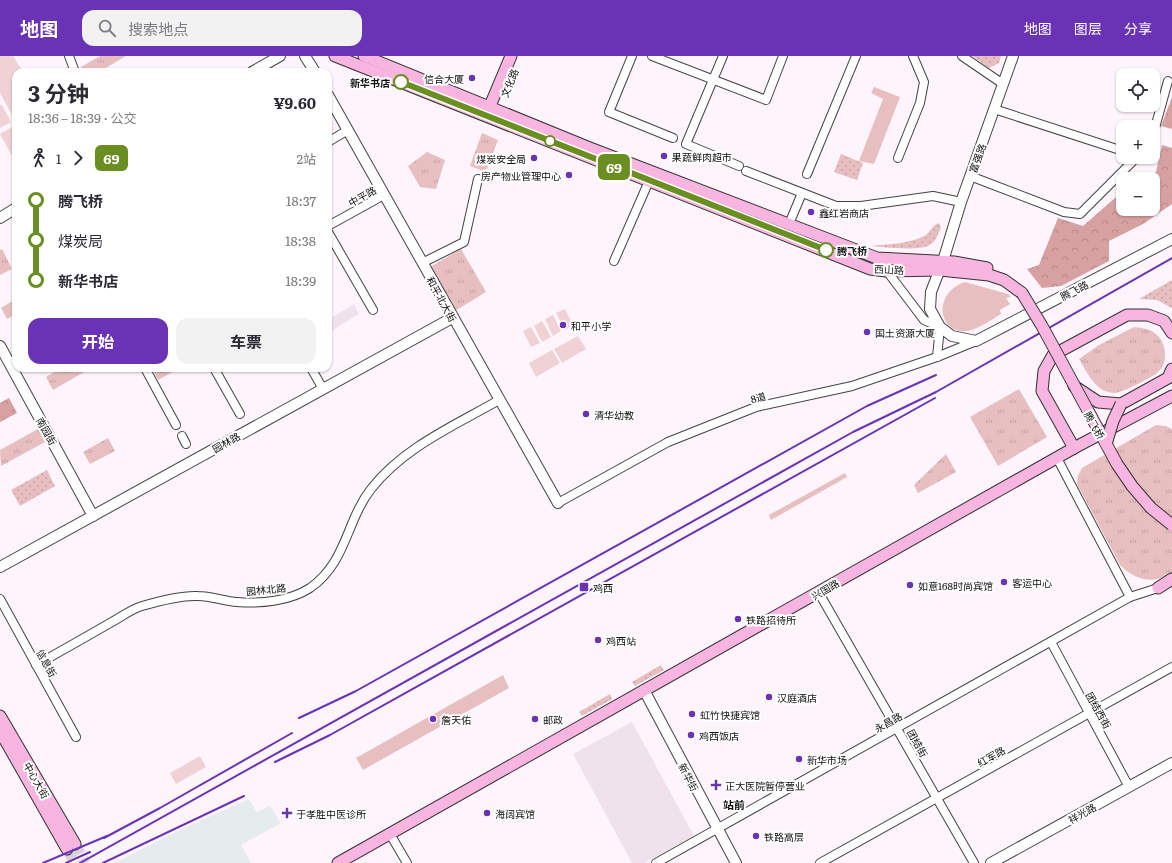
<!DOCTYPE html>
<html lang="zh">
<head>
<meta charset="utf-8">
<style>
	body { margin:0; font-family:Literata,"Noto Sans SC",serif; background:#f2f2f3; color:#2b2b33; height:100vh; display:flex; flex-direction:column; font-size:15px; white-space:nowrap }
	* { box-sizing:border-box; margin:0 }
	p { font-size:13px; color:#7c7c81 }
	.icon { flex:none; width:22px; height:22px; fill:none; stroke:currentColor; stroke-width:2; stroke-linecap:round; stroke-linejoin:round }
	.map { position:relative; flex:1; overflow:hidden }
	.panel { position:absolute; left:12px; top:12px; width:320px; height:304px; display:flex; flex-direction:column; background:#fff; border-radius:12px; box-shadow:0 1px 3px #0004 }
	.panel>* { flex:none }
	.badge { padding:0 8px; border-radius:6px; font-size:14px; line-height:26px }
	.controls { position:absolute; left:1116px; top:12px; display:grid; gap:8px }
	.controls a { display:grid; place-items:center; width:44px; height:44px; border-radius:8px; background:#fff; box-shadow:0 1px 3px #0004; font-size:20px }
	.map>.badge { position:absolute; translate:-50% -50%; box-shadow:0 0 0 2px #fff }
	.legs { display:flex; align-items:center; gap:6px; height:44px; padding:0 16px; font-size:13px }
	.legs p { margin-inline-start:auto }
	.headline { display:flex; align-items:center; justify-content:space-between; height:68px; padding:0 16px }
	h1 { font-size:22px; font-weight:700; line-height:30px }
	.button { display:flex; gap:8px; margin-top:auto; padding:8px 16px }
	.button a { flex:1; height:46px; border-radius:12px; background:#6a33b5; color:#fff; font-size:16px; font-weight:700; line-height:46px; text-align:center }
	.button a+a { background:#f2f2f3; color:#2b2b33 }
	ul { padding:0 16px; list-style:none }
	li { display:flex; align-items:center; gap:14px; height:40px; font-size:15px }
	li i { display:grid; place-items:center; width:6px; height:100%; margin:0 5px; background:currentColor }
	li i::after { content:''; width:10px; height:10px; margin:-5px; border:3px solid; border-radius:50%; background:#fff }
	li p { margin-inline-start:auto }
	li:first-child i { background:linear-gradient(#0000 50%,currentColor 0) }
	li:last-child i { background:linear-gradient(currentColor 50%,#0000 0) }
	header { display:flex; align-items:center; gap:24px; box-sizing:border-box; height:56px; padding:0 20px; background:#6a33b5; color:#fff }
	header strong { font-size:19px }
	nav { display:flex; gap:22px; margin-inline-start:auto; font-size:14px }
	.search { width:280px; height:36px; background:#f2f2f3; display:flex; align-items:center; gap:10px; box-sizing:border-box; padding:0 14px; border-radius:12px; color:#7c7c81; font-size:15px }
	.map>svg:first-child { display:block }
	.industrial { fill:#e6ebed }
	.grass { fill:url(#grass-dots) }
	.forest { fill:url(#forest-crowns) }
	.park { fill:url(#park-tufts) }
	.garden { fill:#e7bfc1 }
	.pitch { fill:#efd1d6 }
	.plaza { fill:#efe2ec }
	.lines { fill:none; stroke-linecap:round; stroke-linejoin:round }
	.secondary-tunnel { stroke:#dad2d8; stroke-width:11; stroke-dasharray:11 5.5; stroke-linecap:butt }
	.minor-casing { stroke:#434343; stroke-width:10 }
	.tertiary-casing { stroke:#434343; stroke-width:12 }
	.secondary-casing { stroke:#323232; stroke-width:13 }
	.minor { stroke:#fff; stroke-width:8 }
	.tertiary { stroke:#fff; stroke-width:10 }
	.secondary { stroke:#f8b5e0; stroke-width:11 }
	.rail { stroke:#6a33b5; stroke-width:2 }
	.secondary-bridge-casing { stroke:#323232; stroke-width:13; stroke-linecap:butt }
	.secondary-bridge { stroke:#f8b5e0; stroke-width:11 }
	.line-1-casing { stroke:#fff; stroke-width:9 }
	.line-1 { stroke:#6b8e23; stroke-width:6 }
	.poi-dot { fill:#6a33b5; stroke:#fff; stroke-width:1.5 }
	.stop-1-dot { fill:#fff; stroke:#6b8e23; stroke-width:2 }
	.labels { text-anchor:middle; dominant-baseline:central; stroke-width:4; stroke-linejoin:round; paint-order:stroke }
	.poi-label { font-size:10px; fill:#101010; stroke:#fff; text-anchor:start }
	.stop-label { font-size:10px; font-weight:bold; fill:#101010; stroke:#fff; text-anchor:end }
	.street-label { font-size:10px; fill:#101010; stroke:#fff }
	.neighbourhood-label { font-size:11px; font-weight:bold; fill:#101010; stroke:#fff }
</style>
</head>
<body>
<header>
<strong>地图</strong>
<div class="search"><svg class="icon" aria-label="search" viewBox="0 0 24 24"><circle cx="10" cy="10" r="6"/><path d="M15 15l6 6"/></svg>搜索地点</div>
<nav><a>地图</a><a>图层</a><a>分享</a></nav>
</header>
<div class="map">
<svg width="1172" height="807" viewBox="0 0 1172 807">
	<defs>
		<pattern id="grass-dots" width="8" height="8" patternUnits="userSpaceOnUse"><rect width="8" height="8" fill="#e7bfc1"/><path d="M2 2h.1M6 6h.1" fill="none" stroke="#c5a3a5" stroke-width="1.8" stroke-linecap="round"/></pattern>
		<pattern id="forest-crowns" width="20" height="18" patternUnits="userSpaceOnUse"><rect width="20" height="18" fill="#d6a1a0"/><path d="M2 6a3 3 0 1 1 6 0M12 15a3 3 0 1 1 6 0" fill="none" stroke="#b78a89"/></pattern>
		<pattern id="park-tufts" width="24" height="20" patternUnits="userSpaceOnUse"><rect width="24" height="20" fill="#e7bfc1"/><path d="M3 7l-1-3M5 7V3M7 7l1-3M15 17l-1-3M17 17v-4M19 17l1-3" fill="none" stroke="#c5a3a5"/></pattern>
	</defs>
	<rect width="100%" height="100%" fill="#fef4fb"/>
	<polygon class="industrial" points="249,743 257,756 270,750 281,767 241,789 251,807 114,807 186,771"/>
	<g class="grass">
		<polygon points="972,0 1001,0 999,7 989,12"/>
		<polygon points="841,98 863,107 857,124 834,116"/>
		<path d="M939 167 941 172C938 178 936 185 931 188 921 196 884 191 871 190 888 188 910 188 926 179 931 175 932 169 939 167Z"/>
		<polygon points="1172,224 1172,252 1157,244 1139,243"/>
		<polygon points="47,414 55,430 20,450 11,434"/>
		<polygon points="661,609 664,614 635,630 632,626"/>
		<polygon points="610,638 612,643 582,660 579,656"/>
	</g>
	<g class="forest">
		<polygon points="1172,41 1172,73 1161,70"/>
		<polygon points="1162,89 1172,92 1172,148 1143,168 1109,185 1109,205 1061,230 1042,232 1027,213 1039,209 1058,162 1083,170 1123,135 1123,153 1153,153 1153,123 1143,123 1156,116"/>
		<polygon points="9,342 17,357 0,366 0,347"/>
	</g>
	<g class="park">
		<polygon points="100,0 126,0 99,16 83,16 81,11"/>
		<polygon points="482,77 498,84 486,116 470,110"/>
		<polygon points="427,96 445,104 436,133 420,131 408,110"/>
		<polygon points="2,193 12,213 0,219 0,194"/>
		<polygon points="461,193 486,236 455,255 430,211"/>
		<polygon points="16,243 16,258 7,263 1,252"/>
		<path d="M1134 271C1143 272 1151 273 1157 279 1166 287 1169 306 1159 315 1154 321 1123 336 1115 337 1112 337 1104 335 1101 333 1091 326 1085 313 1079 303L1099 289Z"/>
		<polygon points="61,312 91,312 53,334 46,321"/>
		<polygon points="157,312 180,312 158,324 153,314"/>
		<polygon points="1019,333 1047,381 998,410 970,361"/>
		<path d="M1156 369 1166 370 1172 373V517C1153 529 1135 524 1120 509L1077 428 1078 419 1082 412Z"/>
		<polygon points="38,373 45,386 1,410 0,394"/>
		<polygon points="108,382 115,395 90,408 83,396"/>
		<polygon points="946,398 956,416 918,437 914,429"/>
	</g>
	<g class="garden">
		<polygon points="874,31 900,41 874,108 859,105 883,43 871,37"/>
		<path d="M965 226 1008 238 1011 241 1006 242 1010 248 1000 254 1001 258C991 264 979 273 967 275 938 278 932 237 965 226Z"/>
		<polygon points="845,417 847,421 771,464 769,459"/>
		<polygon points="503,619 509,632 363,714 356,702"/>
	</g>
	<g class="pitch">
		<polygon points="0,0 13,0 23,16 16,16 16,66 0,37"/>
		<polygon points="0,49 2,49 11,66 0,72"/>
		<polygon points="14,70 16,74 16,98 12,100 0,78"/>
		<polygon points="565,253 573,269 565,274 556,257"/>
		<polygon points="553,259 561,275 553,280 545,263"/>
		<polygon points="542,265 551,281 542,286 534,270"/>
		<polygon points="531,271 540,287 531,291 523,275"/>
		<polygon points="578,280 586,293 562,307 554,293"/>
		<polygon points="552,294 560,307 536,321 529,307"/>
		<polygon points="200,700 206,711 176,728 170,717"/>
	</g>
	<g class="plaza">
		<polygon points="354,248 359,258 328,277 328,264"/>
		<polygon points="632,666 694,780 644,807 632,807 573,698"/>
	</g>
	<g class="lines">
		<g class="secondary-tunnel">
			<polyline points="75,788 85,807"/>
			<polyline points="67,793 75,807"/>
		</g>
		<g class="minor-casing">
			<g id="minor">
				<polyline points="69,0 75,16"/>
				<polyline points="632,0 609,56 673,82"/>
				<polyline points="652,0 766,44 783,0"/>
				<polyline points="723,0 686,88 739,110"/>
				<polyline points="962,0 1003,28"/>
				<polyline points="994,53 1123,95"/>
				<polyline points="1153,79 1168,25"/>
				<polyline points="328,86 348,74"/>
				<polyline points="898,102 920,47 924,26 913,0"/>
				<polyline points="746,115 836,150 861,150 933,140 961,146"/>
				<polyline points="807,118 856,0"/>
				<polyline points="970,120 1064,156 1080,158 1137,101"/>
				<polyline points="789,168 802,137"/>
				<polyline points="328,170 384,139"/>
				<polyline points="328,176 373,254"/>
				<polyline points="877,202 924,264 940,271 937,301"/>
				<polyline points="614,205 649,125"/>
				<polyline points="422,207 464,186 478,123"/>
				<polyline points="145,312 176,369"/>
				<polyline points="214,312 240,358"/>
				<polyline points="311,312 323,333"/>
				<polyline points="182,380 186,388"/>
				<polyline points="1057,402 1130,541"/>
				<polyline points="558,447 668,386 756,351 852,330 937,301 976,285"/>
				<polyline points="819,537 974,807"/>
				<polyline points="0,543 76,681"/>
				<polyline points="1051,586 1129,731"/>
				<path d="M36 609C61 595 86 581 110 567 120 562 131 553 142 550 159 545 181 539 198 540 211 540 224 545 237 546 261 548 290 545 310 532 347 506 346 465 371 433 404 391 454 370 499 344"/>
				<polyline points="390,778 407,807"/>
				<polyline points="656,807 1130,541 1158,532"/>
				<polyline points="820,807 1172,611"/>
			</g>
		</g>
		<g class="tertiary-casing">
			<g id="tertiary">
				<polyline points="305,0 315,16"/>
				<polyline points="1013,0 961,146 943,205 931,236 930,253 940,271 952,280 976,285 1172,183"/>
				<polyline points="252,16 280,0"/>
				<polyline points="328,39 558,447"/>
				<polyline points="0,162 16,152"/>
				<polyline points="0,290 93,460"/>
				<polyline points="0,511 452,262"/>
				<polyline points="644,634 736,807"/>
				<polyline points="991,807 1172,707"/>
			</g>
		</g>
		<g class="secondary-casing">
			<g id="secondary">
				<polyline points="335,0 870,213 886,215 940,214 989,219 1004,224 1022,237"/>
				<polyline points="364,0 590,92 877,202 954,206 987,212"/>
				<polyline points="487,57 511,0"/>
				<polyline points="1074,330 1098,346 1121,348 1168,322 1172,313"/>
				<polyline points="1074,392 1042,335 1044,315 1053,299 1127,259 1148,259 1164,265 1172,277"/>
				<polyline points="1158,532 1172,523"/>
				<polyline points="0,660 75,788"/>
				<polyline points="0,675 67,793"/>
				<polyline points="338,807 1074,392 1172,340"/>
			</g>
		</g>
		<use href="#minor" class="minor"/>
		<use href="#tertiary" class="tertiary"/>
		<use href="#secondary" class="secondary"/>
		<g class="rail">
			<polyline points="299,662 356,635 867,350 936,319"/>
			<polyline points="275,706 330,679 935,342"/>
			<polyline points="104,782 160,752 292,677"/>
			<polyline points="43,807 107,780"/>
			<polyline points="66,807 90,796"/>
			<polyline points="80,807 853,376 936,336 1172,202"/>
			<polyline points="103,807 244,740"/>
		</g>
		<g class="secondary-bridge-casing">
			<g id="secondary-bridge">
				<polyline points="1022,237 1042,270 1117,408 1132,430 1151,452 1172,469"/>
				<polyline points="1106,388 1113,365 1121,348"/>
			</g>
		</g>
		<use href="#secondary-bridge" class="secondary-bridge"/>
	</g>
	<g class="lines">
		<g class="line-1-casing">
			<polyline id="line-1" points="401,26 826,194"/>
		</g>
		<use href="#line-1" class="line-1"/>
	</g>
	<g class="poi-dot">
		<circle cx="472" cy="22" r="4"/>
		<circle cx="664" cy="100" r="4"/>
		<circle cx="534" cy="102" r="4"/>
		<circle cx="569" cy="119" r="4"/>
		<circle cx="811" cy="156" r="4"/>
		<circle cx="563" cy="269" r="4"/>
		<circle cx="867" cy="276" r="4"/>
		<circle cx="586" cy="358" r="4"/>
		<circle cx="1004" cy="526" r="4"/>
		<circle cx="910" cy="529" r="4"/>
		<rect x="579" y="526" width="10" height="10" rx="2"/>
		<circle cx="738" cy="563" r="4"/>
		<circle cx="598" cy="584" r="4"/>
		<circle cx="769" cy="641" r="4"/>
		<circle cx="692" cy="658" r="4"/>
		<circle cx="433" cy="663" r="4"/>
		<circle cx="535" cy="663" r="4"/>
		<circle cx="691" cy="679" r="4"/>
		<circle cx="799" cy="703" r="4"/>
		<path d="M714 723h4v4h4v4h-4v4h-4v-4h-4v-4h4z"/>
		<path d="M285 751h4v4h4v4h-4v4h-4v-4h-4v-4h4z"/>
		<circle cx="487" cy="757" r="4"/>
		<circle cx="756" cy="780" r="4"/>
	</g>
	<g class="stop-1-dot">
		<circle cx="401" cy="26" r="7"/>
		<circle cx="550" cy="85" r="5"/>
		<circle cx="826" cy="194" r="7"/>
	</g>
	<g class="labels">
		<g class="poi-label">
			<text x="464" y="22" text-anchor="end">信合大厦</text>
			<text x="672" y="100">果蔬鲜肉超市</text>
			<text x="526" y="102" text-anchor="end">煤炭安全局</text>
			<text x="561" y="119" text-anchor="end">房产物业管理中心</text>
			<text x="819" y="156">鑫红岩商店</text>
			<text x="571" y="269">和平小学</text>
			<text x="875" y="276">国土资源大厦</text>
			<text x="594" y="358">清华幼教</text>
			<text x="1012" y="526">客运中心</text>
			<text x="918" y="529">如意168时尚宾馆</text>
			<text x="593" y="531">鸡西</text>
			<text x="746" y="563">铁路招待所</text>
			<text x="606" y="584">鸡西站</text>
			<text x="777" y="641">汉庭酒店</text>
			<text x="700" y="658">虹竹快捷宾馆</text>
			<text x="441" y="663">詹天佑</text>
			<text x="543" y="663">邮政</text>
			<text x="699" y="679">鸡西饭店</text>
			<text x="807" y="703">新华市场</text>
			<text x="725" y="729">正大医院暂停营业</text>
			<text x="296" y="757">于孝胜中医诊所</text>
			<text x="495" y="757">海阔宾馆</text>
			<text x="764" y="780">铁路高层</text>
		</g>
		<g class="stop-label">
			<text x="390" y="26">新华书店</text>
			<text x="837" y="194" text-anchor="start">腾飞桥</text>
		</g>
		<g class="street-label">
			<text transform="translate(509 27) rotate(-68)">文化路</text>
			<text transform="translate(977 102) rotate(-70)">富强路</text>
			<text transform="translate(362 140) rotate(-29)">中平路</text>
			<text transform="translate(889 213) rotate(3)">西山路</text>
			<text transform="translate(1074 234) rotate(-27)">腾飞路</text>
			<text transform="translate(442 243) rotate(61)">和平北大街</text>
			<text transform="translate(758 341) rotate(-15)">8道</text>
			<text transform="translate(1095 369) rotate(60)">腾飞桥</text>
			<text transform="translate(47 375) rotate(61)">南园街</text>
			<text transform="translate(226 386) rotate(-29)">园林路</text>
			<text transform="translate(266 533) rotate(-6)">园林北路</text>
			<text transform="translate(825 533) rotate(-30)">兴国路</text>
			<text transform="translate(47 607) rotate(61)">信息街</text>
			<text transform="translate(1099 654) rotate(61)">团结西街</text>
			<text transform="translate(888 666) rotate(-29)">永昌路</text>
			<text transform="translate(918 687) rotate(61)">团结街</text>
			<text transform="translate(991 700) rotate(-29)">红军路</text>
			<text transform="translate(689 721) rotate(62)">新华街</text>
			<text transform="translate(37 724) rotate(60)">中心大街</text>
			<text transform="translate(1082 757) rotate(-29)">祥光路</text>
		</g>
		<g class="neighbourhood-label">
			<text x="734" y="748">站前</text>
		</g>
	</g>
</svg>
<div class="controls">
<a><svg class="icon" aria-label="locate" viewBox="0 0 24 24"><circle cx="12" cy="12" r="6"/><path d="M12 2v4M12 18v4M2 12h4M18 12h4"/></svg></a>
<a>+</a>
<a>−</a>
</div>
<b class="badge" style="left:614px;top:111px;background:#6b8e23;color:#fff">69</b>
<section class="panel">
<div class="headline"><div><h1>3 分钟</h1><p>18:36 – 18:39 · 公交</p></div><b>¥9.60</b></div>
<div class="legs"><svg class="icon" aria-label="walk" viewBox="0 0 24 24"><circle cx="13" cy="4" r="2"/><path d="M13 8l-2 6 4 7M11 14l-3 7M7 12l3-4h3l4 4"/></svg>1<svg class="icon" aria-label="forward" viewBox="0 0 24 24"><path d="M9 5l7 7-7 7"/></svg><b class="badge" style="background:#6b8e23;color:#fff">69</b><p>2站</p></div>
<ul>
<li><i style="color:#6b8e23"></i><b>腾飞桥</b><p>18:37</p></li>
<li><i style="color:#6b8e23"></i><span>煤炭局</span><p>18:38</p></li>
<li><i style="color:#6b8e23"></i><b>新华书店</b><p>18:39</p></li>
</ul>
<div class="button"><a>开始</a><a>车票</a></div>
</section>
</div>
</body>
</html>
